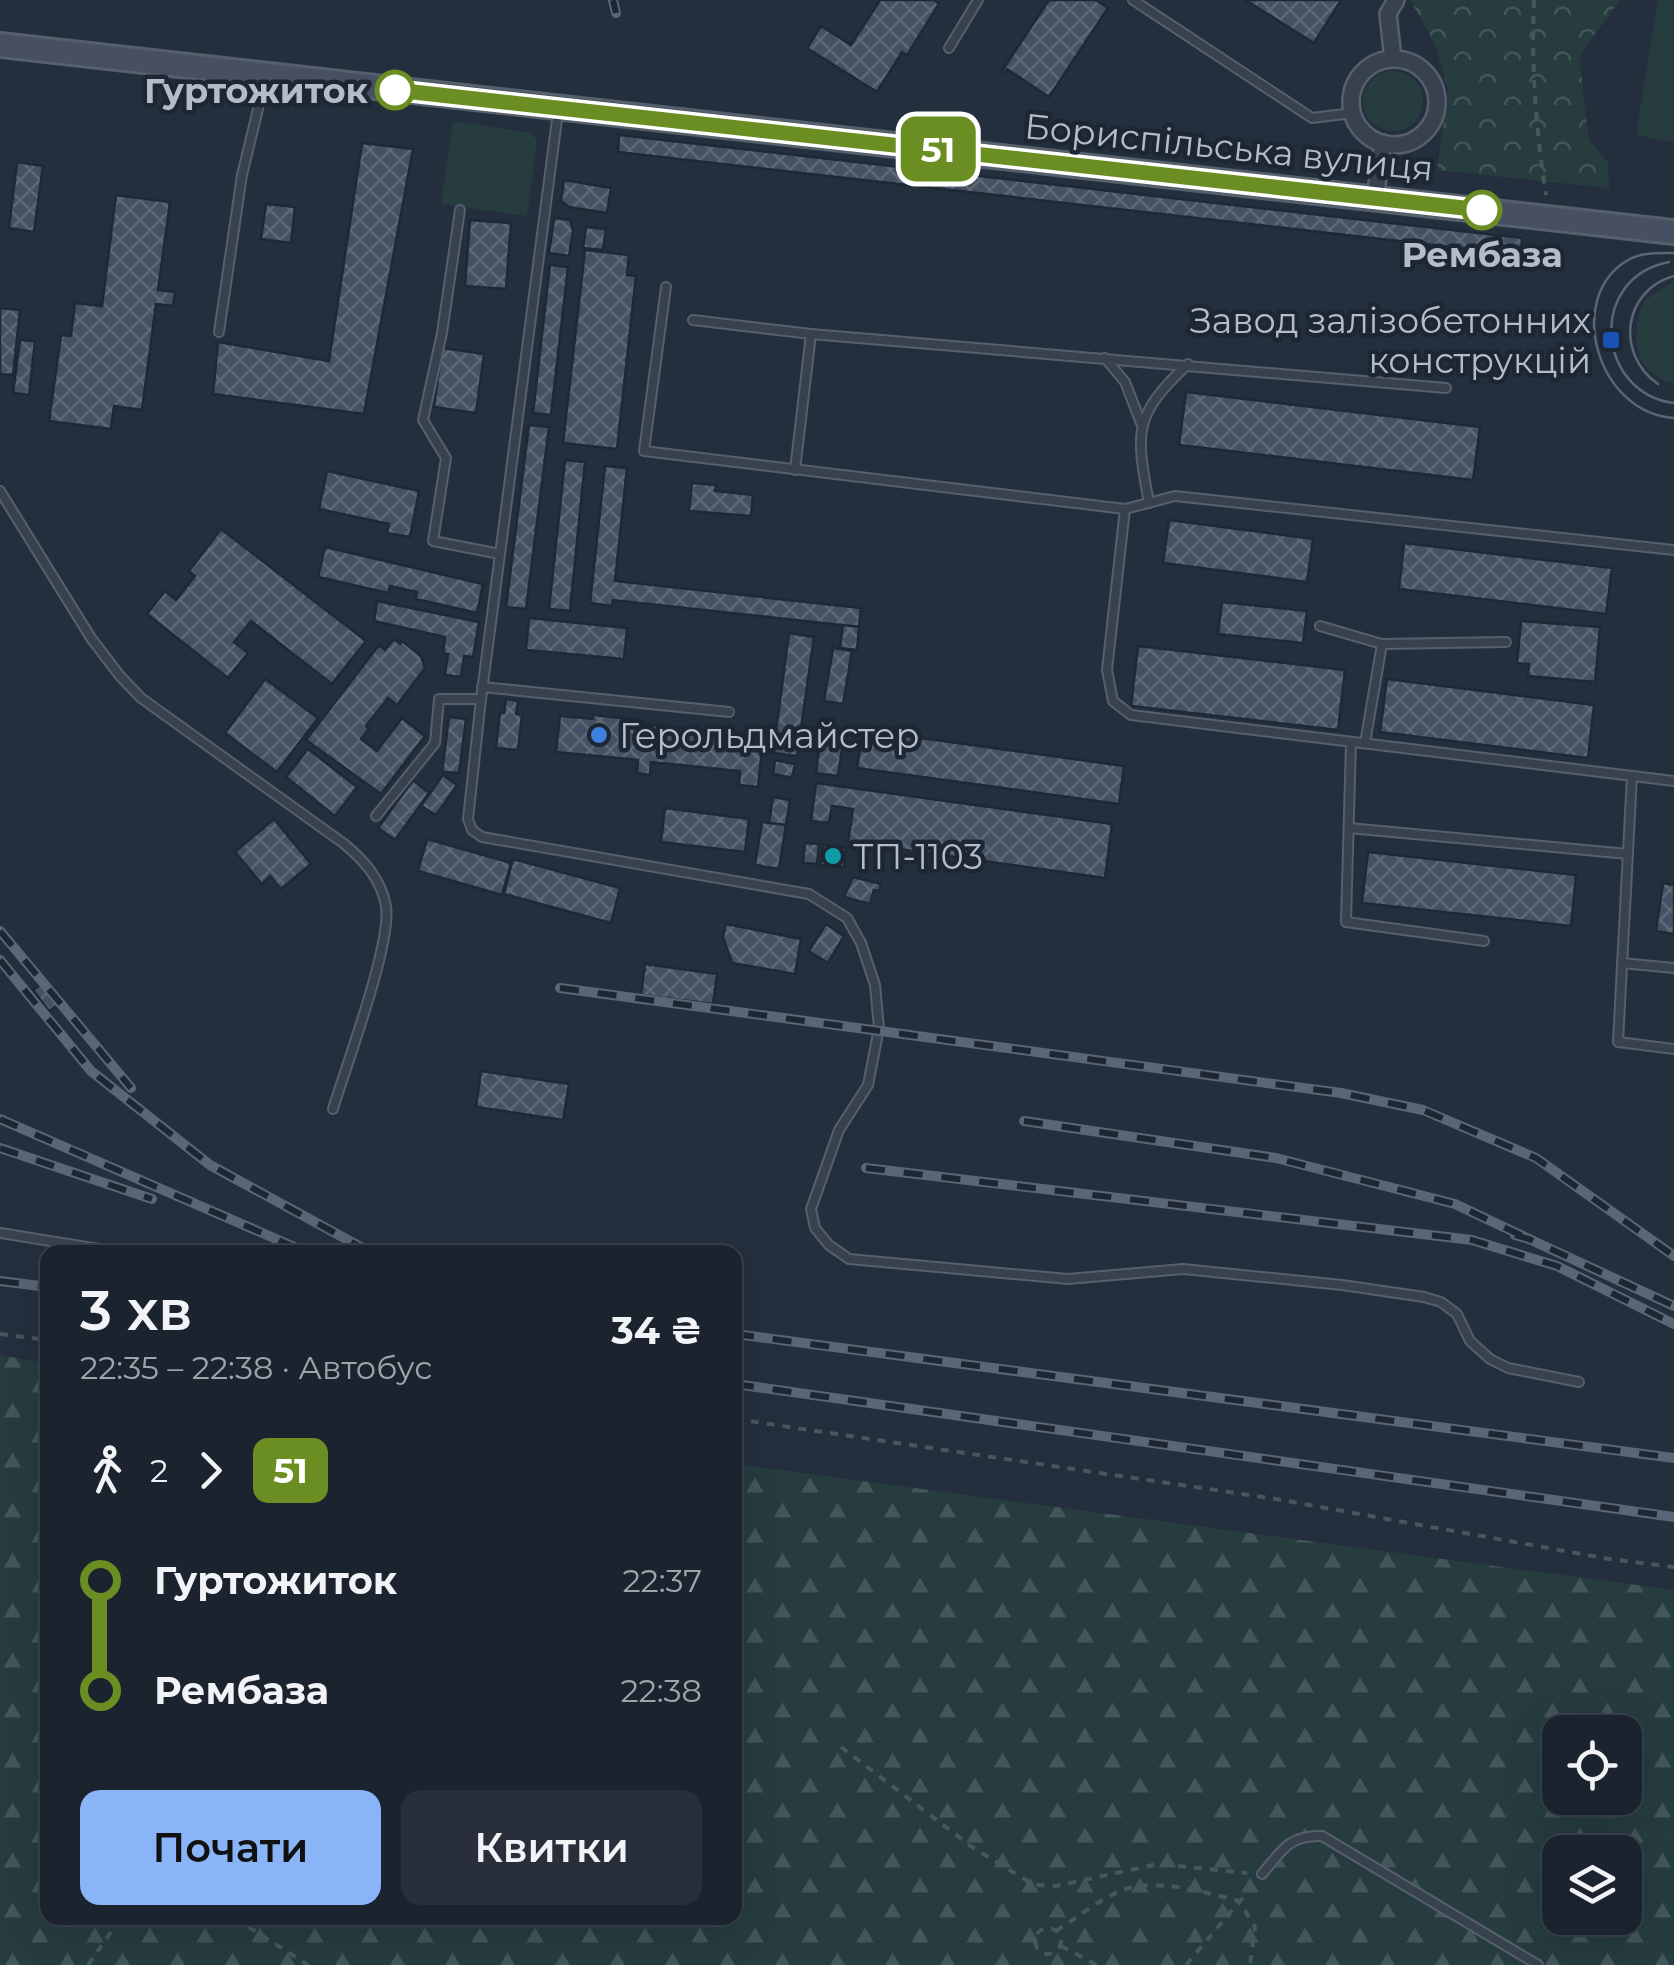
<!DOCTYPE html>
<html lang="uk">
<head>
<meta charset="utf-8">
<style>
	body { margin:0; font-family:Montserrat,sans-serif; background:#282f3a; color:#f1f3f6; height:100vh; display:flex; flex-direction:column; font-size:38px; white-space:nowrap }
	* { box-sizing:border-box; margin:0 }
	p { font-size:32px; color:#a0a4aa }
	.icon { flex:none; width:55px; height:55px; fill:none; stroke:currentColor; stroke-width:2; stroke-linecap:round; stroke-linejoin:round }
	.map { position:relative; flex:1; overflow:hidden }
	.panel { position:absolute; left:40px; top:1245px; width:702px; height:680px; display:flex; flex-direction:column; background:#1b232e; border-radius:20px; box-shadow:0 10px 40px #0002,0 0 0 2px #39404a }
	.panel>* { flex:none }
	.badge { padding:0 20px; border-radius:15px; font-size:35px; line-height:65px }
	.tools { position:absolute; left:1542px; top:1715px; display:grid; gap:20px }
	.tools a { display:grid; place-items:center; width:100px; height:100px; border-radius:20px; background:#1b232e; box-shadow:0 10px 40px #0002,0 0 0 2px #39404a; font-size:50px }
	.map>.badge { position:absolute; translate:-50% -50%; box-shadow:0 0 0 5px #fff }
	.legs { display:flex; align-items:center; gap:15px; height:110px; padding:0 40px; font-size:32px }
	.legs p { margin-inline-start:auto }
	.headline { display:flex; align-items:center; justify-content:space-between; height:170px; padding:0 40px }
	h1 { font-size:55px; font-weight:600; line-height:75px }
	.primary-button { display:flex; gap:20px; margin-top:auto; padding:20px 40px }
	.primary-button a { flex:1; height:115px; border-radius:20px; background:#8ab4f8; color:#111; font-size:40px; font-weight:600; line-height:115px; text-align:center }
	.primary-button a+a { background:#282f3a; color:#f1f3f6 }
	ul { padding:0 40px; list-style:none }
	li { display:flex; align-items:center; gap:35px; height:110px; font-size:38px }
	li i { display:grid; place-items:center; width:15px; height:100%; margin:0 12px; background:currentColor }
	li i::after { content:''; width:25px; height:25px; margin:-12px; border:8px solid; border-radius:50%; background:#1b232e }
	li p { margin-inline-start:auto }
	li:first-child i { background:linear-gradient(#0000 50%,currentColor 0) }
	li:last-child i { background:linear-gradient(currentColor 50%,#0000 0) }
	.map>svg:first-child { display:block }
	.grass { fill:#263c3f }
	.forest { fill:url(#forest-firs); fill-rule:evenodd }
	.park { fill:url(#park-crowns) }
	.building { fill:url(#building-cross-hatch); stroke:#1f2835; stroke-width:2.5 }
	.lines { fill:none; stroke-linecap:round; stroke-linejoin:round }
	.lane-casing { stroke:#565f6c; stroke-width:12 }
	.street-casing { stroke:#565f6c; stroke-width:20 }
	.secondary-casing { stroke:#565f6c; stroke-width:28 }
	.path { stroke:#44595c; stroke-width:4; stroke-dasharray:8 8; stroke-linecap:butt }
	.lane { stroke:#38414e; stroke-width:8 }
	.street { stroke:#38414e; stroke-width:15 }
	.secondary { stroke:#465061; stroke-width:22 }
	.tram { stroke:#5a6575; stroke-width:2.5 }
	.rail-casing { stroke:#5a6575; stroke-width:10 }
	.rail { stroke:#1d2633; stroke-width:6; stroke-dasharray:19; stroke-linecap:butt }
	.line-1-casing { stroke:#fff; stroke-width:22 }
	.line-1 { stroke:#6b8e23; stroke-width:15 }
	.stop-1-dot { fill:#fff; stroke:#6b8e23; stroke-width:5 }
	.transit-dot { fill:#1a4fb4; stroke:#1d2633; stroke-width:4 }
	.shop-dot { fill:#3f7fe0; stroke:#1d2633; stroke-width:4 }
	.culture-dot { fill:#0f9aa8; stroke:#1d2633; stroke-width:4 }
	.labels { text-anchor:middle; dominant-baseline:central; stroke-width:9; stroke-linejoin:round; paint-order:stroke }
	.stop-label { font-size:35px; font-weight:bold; fill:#b4bcc9; stroke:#1d2633; text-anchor:end }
	.street-label { font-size:35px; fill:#b4bcc9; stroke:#1d2633 }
	.poi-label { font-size:35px; fill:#b4bcc9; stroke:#1d2633; text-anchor:start }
</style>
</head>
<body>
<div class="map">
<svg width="1674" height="1965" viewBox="0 0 1674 1965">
	<defs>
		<pattern id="forest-firs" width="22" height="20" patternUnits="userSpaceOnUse" patternTransform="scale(2.5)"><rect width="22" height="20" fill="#263c3f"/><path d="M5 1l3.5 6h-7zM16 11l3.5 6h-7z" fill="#435659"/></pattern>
		<pattern id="park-crowns" width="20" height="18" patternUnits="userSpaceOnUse" patternTransform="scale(2.5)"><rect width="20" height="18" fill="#263c3f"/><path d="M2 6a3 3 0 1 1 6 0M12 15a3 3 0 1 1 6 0" fill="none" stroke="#435659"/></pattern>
		<pattern id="building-cross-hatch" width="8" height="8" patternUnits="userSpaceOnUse" patternTransform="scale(2.5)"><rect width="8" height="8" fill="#455162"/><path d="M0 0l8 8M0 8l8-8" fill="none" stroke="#5d6877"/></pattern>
	</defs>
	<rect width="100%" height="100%" fill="#242f3e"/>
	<g class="grass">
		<polygon points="1658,0 1674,0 1674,142 1636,135"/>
		<circle cx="1393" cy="101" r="30"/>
		<polygon points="453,121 531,133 537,140 527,216 441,204"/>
		<path d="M1674 281V383C1633 375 1630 333 1644 301Z"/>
	</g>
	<path class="forest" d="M0 1355 47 1363 48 1918H735V1464L1674 1590V1965H0ZM1560 1732H1625V1798H1560ZM1560 1852H1625V1918H1560Z"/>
	<polygon class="park" points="1410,0 1620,0 1579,56 1589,141 1608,162 1609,188 1437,170 1448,90 1435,44"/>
	<g class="building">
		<polygon points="880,0 934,0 939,4 907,55 902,52 877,92 807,48 821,26 851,45"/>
		<polygon points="1049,0 1096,0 1108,8 1049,97 1007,69 1005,73 1002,71"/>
		<polygon points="1245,0 1341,0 1314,43"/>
		<polygon points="619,135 1522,238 1521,255 618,152"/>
		<polygon points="362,143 413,149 364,414 213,394 218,342 329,361"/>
		<polygon points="17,162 43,166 34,232 9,228"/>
		<polygon points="564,180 611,188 607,213 569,207 561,201"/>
		<polygon points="116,195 170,202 158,290 175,292 173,306 156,304 142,410 114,406 111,429 49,421 61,335 71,336 75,303 102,306"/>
		<polygon points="266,204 295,207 291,243 261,239"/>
		<polygon points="554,218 570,220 573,231 569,256 549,253"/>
		<polygon points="470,220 511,223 506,289 465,286"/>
		<polygon points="586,227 606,229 603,250 583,248"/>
		<polygon points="585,250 629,255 627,275 636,276 617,449 563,443"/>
		<polygon points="550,265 568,267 551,415 533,413"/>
		<polygon points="0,308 20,310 13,375 0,374"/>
		<polygon points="20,340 35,341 29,395 13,393"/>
		<polygon points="442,348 484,354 476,413 434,407"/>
		<polygon points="1186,392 1480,427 1473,480 1179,445"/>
		<polygon points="529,425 549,427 526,609 506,607"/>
		<polygon points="565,460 585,462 570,611 549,609"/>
		<polygon points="605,466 627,468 615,581 861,608 859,627 613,600 612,606 590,603"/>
		<polygon points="327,471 419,491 410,537 387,533 389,524 319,509"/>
		<polygon points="692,483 716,485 715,491 753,495 751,516 689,511"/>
		<polygon points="1169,520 1313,539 1307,582 1163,563"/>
		<polygon points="221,529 366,641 332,684 251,621 234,642 248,653 228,678 147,614 165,591 176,600 195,576 189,571"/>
		<polygon points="1404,543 1612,568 1606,614 1399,589"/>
		<polygon points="325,547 483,584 477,613 416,599 417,592 390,586 388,593 318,577"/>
		<polygon points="377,601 479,622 473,657 464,656 461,677 445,675 448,654 443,653 445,637 374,621"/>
		<polygon points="1222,602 1307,611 1303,643 1218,634"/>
		<polygon points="529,618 627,628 624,659 526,650"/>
		<polygon points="1521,621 1600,627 1595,682 1528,676 1529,664 1517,663"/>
		<polygon points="843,625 859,627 857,650 840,648"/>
		<polygon points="789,633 814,637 797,756 773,753"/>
		<polygon points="394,639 400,644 402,641 421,656 425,668 397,705 388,698 366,726 369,729 361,739 377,751 402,718 425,736 381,794 306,740 379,645 385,650"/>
		<polygon points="1138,646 1345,670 1338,730 1131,706"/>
		<polygon points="833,648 852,651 843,704 824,701"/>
		<polygon points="265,679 318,718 277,772 225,733"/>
		<polygon points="1387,679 1594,705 1588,758 1380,732"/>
		<polygon points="506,699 518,701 516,714 522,715 518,750 496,748 500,712 504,713"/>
		<polygon points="593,715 630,719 630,723 744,734 745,729 764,731 758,787 739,785 740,771 651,762 650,775 637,773 638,760 556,752 560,716 593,719"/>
		<polygon points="449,717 466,719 459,773 442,772"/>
		<polygon points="863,730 1124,766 1119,804 857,768"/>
		<polygon points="821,733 844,736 838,776 816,773"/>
		<polygon points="308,749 357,787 335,816 286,777"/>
		<polygon points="775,760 795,764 792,778 773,774"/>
		<polygon points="443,775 457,785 436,815 421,806"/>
		<polygon points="413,780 429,793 395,840 378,828"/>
		<polygon points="816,783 1112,824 1105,878 848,842 853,809 832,806 829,823 811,821"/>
		<polygon points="773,797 790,800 786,825 769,823"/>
		<polygon points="665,808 749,819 745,852 661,842"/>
		<polygon points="274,819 311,864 281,889 270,876 262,884 235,852"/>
		<polygon points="762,822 786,825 779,869 755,865"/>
		<polygon points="427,839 511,863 502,895 418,871"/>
		<polygon points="805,843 819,844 817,864 803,863"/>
		<polygon points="823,845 846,848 844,867 821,865"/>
		<polygon points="1368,852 1576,875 1571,926 1362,903"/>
		<polygon points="513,859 620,888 611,923 504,894"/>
		<polygon points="853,877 881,884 879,891 874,890 870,904 844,897"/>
		<polygon points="1663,883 1674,885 1674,934 1656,931"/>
		<polygon points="726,924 801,939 795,974 732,963 723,937"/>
		<polygon points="826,924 844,936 828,963 809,951"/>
		<polygon points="645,964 717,974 713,1004 641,995"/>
		<polygon points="42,983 59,1004 49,1011 33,990"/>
		<polygon points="481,1071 569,1084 563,1120 476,1107"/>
	</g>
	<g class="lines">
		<g class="lane-casing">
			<g id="lane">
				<polyline points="1133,0 1312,118 1353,113"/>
				<polyline points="949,48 978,0"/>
				<polyline points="558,112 481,699 468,819 472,830 482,837 809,894 847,918 861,943 875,985 879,1028 868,1085 839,1130 811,1209 815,1228 829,1245 849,1259 1068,1279 1183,1269 1342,1285 1424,1297 1441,1302 1457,1314 1470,1341 1490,1359 1508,1368 1579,1382"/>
				<polyline points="460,210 442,333 423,420 446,458 433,541 500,554"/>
				<polyline points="666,287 644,451 1125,509 1175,496 1674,550"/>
				<polyline points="693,320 811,334 1446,388"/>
				<polyline points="219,332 242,175 266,76"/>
				<polyline points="1105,358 1125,382 1141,423"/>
				<polyline points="795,470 811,334"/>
				<path d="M0 491 91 638 120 676 141 698 343 843C364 860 381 879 386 906 392 943 346 1066 333 1109"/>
				<path d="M1149 503C1136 433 1132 416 1188 364"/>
				<polyline points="1125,509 1107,670 1113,701 1131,715 1674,781"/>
				<polyline points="1320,626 1382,644 1506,642"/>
				<polyline points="482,687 729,712"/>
				<polyline points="1351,742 1346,922 1484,941"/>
				<polyline points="1365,743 1382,644"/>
				<polyline points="1632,776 1618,1042 1674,1049"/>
				<polyline points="376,816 435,743 439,699 481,699"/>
				<polyline points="1349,828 1628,854"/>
				<polyline points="1622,963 1674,968"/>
				<polyline points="0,1233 118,1252"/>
				<path d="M1262 1874C1282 1851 1288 1835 1322 1836L1538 1965"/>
			</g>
		</g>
		<g class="street-casing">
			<g id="street">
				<polyline points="1393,59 1388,14 1396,0"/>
				<circle cx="1394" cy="102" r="43"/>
				<polyline points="1375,198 1383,143"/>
			</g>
		</g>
		<g class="secondary-casing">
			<polyline id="secondary" points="0,45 1674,232"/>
		</g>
		<g class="path">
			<path d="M1534 0C1531 65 1536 131 1546 195"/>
			<polyline points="0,1334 48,1340"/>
			<polyline points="735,1419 1276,1499 1609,1559 1674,1567"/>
			<polyline points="841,1747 972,1847 1034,1885 1056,1886 1158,1864 1247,1873"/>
			<polyline points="235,1918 308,1965"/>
			<circle cx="1048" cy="1941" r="13"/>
			<path d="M1056 1931C1080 1916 1110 1890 1138 1886 1171 1882 1208 1893 1239 1901L1255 1927 1250 1965"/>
			<polyline points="1061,1946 1097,1965"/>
			<polyline points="88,1965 121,1918"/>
			<polyline points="1186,1965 1256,1882"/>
		</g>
		<use href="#lane" class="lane"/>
		<use href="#street" class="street"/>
		<use href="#secondary" class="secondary"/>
		<g class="tram">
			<path d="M1674 253C1659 253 1642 252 1628 260 1564 297 1597 413 1674 418"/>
			<path d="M1669 262C1586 278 1597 394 1674 403"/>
			<path d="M1658 384C1615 354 1623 290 1674 276"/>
		</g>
		<g class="rail-casing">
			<g id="rail">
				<polyline points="613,0 616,13"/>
				<polyline points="0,931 131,1088"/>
				<polyline points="0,960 91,1071 210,1165 370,1252"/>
				<polyline points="560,988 1341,1093 1423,1110 1536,1158 1674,1256"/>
				<polyline points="0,1119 306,1252"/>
				<polyline points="1024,1121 1276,1158 1455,1204 1529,1239"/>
				<polyline points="0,1148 152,1199"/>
				<polyline points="866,1168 1472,1240 1557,1266 1674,1324"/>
				<polyline points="1515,1235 1529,1239 1674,1306"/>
				<polyline points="0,1281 48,1287"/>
				<polyline points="735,1334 1674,1458"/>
				<polyline points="735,1384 1674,1517"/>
			</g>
		</g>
		<use href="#rail" class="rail"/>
	</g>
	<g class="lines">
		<g class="line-1-casing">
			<polyline id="line-1" points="395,90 1482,210"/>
		</g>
		<use href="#line-1" class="line-1"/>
	</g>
	<g class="stop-1-dot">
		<circle cx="395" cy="90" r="18"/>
		<circle cx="1482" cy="210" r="18"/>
	</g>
	<rect class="transit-dot" x="1601" y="330" width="20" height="20" rx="5"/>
	<circle class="shop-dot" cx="599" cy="735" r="10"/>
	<circle class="culture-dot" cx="833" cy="856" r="10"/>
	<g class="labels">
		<g class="stop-label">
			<text x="368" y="90">Гуртожиток</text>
			<text x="1482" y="254" text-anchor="middle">Рембаза</text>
		</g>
		<g class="street-label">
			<text transform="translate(1229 147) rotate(6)">Бориспільська вулиця</text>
		</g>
		<g class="poi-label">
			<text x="1591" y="320" text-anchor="end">Завод залізобетонних<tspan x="1591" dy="40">конструкцій</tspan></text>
			<text x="619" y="735">Герольдмайстер</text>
			<text x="853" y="856">ТП-1103</text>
		</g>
	</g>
</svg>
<div class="tools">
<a><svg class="icon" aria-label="locate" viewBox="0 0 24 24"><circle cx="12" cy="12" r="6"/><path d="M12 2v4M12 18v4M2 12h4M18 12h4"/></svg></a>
<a><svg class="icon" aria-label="layers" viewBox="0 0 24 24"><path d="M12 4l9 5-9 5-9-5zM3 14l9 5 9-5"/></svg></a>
</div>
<b class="badge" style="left:938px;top:149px;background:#6b8e23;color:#fff">51</b>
<section class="panel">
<div class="headline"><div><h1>3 хв</h1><p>22:35 – 22:38 · Автобус</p></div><b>34 ₴</b></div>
<div class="legs"><svg class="icon" aria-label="walk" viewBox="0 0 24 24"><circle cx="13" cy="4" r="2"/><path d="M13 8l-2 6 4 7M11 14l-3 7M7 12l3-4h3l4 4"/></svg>2<svg class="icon" aria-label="forward" viewBox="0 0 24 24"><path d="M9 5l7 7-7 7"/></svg><b class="badge" style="background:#6b8e23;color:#fff">51</b></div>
<ul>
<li><i style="color:#6b8e23"></i><b>Гуртожиток</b><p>22:37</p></li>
<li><i style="color:#6b8e23"></i><b>Рембаза</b><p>22:38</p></li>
</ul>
<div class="primary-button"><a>Почати</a><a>Квитки</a></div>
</section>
</div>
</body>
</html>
